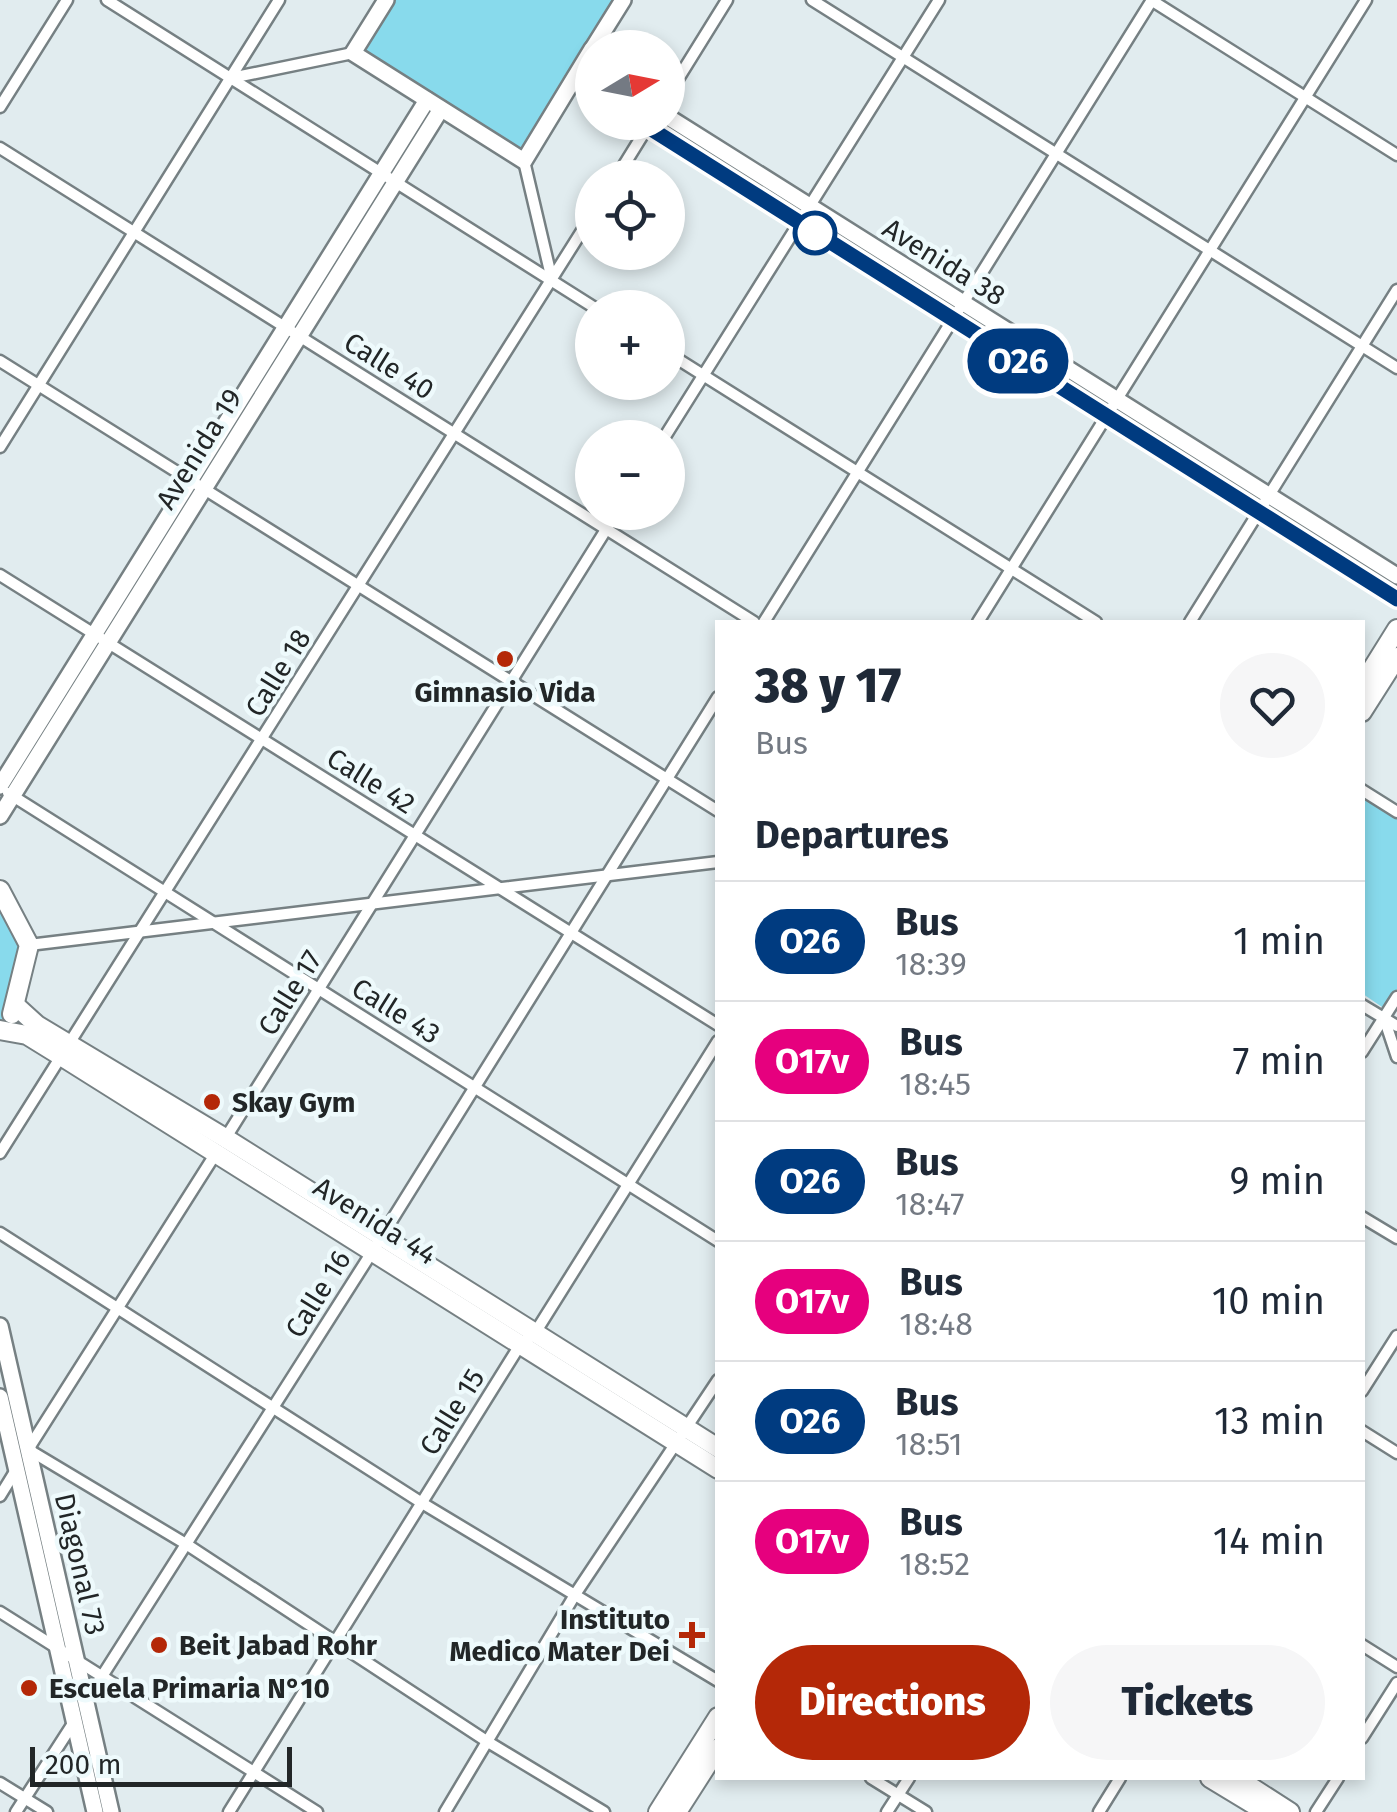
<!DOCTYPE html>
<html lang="en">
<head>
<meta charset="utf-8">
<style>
	body { margin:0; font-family:"Fira Sans",sans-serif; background:#f6f6f7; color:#1f2937; height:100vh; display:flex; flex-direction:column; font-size:38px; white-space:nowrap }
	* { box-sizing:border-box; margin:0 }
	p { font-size:32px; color:#747a83 }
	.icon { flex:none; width:55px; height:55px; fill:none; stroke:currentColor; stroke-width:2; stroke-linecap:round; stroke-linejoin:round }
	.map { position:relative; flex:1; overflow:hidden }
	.panel { position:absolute; left:715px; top:620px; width:650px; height:1160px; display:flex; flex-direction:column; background:#fff; border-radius:0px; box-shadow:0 5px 15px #0003 }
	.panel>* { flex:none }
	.badge { padding:0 20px; border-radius:32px; font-size:35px; line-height:65px }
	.needle { width:65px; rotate:80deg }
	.fabs { position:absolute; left:575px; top:30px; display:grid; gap:20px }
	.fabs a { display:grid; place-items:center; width:110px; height:110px; border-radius:50%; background:#fff; box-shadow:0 5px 15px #0003; font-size:50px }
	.scale { position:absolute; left:30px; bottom:25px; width:262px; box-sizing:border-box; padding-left:10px; border:5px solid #222627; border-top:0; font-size:28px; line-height:35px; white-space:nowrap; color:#222627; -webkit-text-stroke:8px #eefafc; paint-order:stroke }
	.map>.badge { position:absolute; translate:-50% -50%; box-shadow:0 0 0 5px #fff }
	h2 { padding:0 40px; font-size:38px; line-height:90px }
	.round { display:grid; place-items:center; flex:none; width:105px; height:105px; border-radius:52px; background:#f6f6f7 }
	.overview { display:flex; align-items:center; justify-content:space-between; height:170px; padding:0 40px }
	h1 { font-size:48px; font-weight:800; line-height:75px }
	.button { display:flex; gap:20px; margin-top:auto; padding:20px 40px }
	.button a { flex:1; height:115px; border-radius:60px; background:#b42808; color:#fff; font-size:40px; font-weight:800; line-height:115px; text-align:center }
	.button a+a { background:#f6f6f7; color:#1f2937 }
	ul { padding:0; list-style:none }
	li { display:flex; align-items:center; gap:30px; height:120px; padding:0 40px; border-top:2px solid #e0e1e3 }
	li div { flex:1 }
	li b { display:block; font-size:38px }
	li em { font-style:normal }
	li .badge { min-width:110px; font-weight:700; text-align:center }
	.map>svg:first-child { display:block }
	.green { fill:#88daec }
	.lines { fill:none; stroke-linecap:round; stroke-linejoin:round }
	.street-casing { stroke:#768083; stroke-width:15 }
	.secondary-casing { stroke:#768083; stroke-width:20 }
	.primary-casing { stroke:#768083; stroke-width:22 }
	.street { stroke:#fff; stroke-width:10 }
	.secondary { stroke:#fff; stroke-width:15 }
	.primary { stroke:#fff; stroke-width:18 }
	.line-casing { stroke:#fff; stroke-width:22 }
	.line { stroke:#003b80; stroke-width:15 }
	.stop-dot { fill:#fff; stroke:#003b80; stroke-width:5 }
	.poi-dot { fill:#b42808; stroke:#eefafc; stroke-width:4 }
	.labels { text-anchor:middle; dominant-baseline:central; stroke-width:9; stroke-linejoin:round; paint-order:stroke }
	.street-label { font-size:28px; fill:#222627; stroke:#eefafc }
	.poi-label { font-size:28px; font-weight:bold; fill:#222627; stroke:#eefafc; text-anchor:start }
</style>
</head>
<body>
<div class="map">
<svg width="1397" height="1812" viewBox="0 0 1397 1812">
	<rect width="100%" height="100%" fill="#e1ecef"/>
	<g class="green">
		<polygon points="393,0 616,0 525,146 516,148 366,55 364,46"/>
		<polygon points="1362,796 1397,818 1397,989 1385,1009 1363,994"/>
		<polygon points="0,901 23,952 10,1008 0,1023"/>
	</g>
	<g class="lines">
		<g class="street-casing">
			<g id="street">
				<polyline points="107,0 595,308"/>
				<polyline points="812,0 1397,368"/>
				<polyline points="1151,0 1397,155"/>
				<polyline points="231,78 353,53"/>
				<polyline points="668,95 727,0"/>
				<polyline points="0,107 67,0"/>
				<polyline points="0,148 754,622"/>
				<polyline points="524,161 552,280"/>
				<polyline points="616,178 650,123"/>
				<polyline points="668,353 1096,622"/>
				<polyline points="0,361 718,811"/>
				<polyline points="664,438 939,0"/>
				<polyline points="0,447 279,0"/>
				<polyline points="0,575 718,1025"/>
				<polyline points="764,622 1152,0"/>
				<polyline points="978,622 1366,0"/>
				<polyline points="1190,622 1397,290"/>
				<polyline points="1362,790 1397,812"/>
				<polyline points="8,793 718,1241"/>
				<polyline points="29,945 718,862"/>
				<polyline points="1362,1005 1397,1026"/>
				<polyline points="1384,1018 1397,1057"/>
				<polyline points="1362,1052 1397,997"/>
				<polyline points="225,1139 617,512"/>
				<polyline points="0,1153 592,215"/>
				<polyline points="1362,1217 1397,1238"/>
				<polyline points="0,1233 422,1503 718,1681"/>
				<polyline points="1362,1391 1397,1336"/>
				<polyline points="1362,1431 1397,1453"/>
				<polyline points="29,1450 186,1544 488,1742 604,1812"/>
				<polyline points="27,1451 216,1153"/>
				<polyline points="0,1496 16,1470"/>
				<polyline points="0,1612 317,1812"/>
				<polyline points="1362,1645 1397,1667"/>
				<polyline points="85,1703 372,1252 718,697"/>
				<polyline points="1362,1738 1397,1683"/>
				<polyline points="871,1778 926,1812"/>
				<polyline points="0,1783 47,1812"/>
				<polyline points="16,1812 74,1722"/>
				<polyline points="229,1812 520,1345 535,1333 718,1041"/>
				<polyline points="445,1812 576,1593 718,1380"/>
				<polyline points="887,1812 909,1778"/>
				<polyline points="1099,1812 1120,1778"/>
				<polyline points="1316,1812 1338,1778"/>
			</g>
		</g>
		<g class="secondary-casing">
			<g id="secondary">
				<polyline points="386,0 353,53 524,161 592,49"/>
				<polyline points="593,48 623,0"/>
				<polyline points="573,81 592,93"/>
				<polyline points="668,117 1397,576"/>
				<polyline points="640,122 1397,599"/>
				<polyline points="0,786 427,100"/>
				<polyline points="0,816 441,109"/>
				<polyline points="0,1326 111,1812"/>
				<polyline points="0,1397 95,1812"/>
			</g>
		</g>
		<g class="primary-casing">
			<g id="primary">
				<polyline points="1362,685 1397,629"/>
				<polyline points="1362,712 1397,657"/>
				<polyline points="0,890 29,945 12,1014"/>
				<polyline points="16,1006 37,1025 225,1138 718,1448"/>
				<polyline points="0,1030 27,1035 61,1056 718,1469"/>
				<polyline points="1210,1778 1266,1812"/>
				<polyline points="1237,1778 1290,1812"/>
				<polyline points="658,1812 718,1717"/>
				<polyline points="677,1812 718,1748"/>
			</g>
		</g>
		<use href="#street" class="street"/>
		<use href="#secondary" class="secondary"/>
		<use href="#primary" class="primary"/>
	</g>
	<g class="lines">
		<g class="line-casing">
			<polyline id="line" points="640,122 1397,599"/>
		</g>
		<use href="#line" class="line"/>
	</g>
	<circle class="stop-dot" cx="815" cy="233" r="20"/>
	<g class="poi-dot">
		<circle cx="505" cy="659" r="10"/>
		<circle cx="212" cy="1102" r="10"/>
		<path d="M687 1620h10v10h10v10h-10v10h-10v-10h-10v-10h10z"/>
		<circle cx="159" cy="1645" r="10"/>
		<circle cx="29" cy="1688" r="10"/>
	</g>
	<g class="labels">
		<g class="street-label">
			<text transform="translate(944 262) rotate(32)">Avenida 38</text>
			<text transform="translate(389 366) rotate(32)">Calle 40</text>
			<text transform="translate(199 449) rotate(-58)">Avenida 19</text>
			<text transform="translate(278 673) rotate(-58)">Calle 18</text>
			<text transform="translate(371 781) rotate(32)">Calle 42</text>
			<text transform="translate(290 993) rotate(-58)">Calle 17</text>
			<text transform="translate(396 1011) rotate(32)">Calle 43</text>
			<text transform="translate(375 1221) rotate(32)">Avenida 44</text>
			<text transform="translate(318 1294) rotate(-58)">Calle 16</text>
			<text transform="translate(452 1412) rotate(-58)">Calle 15</text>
			<text transform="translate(80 1564) rotate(77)">Diagonal 73</text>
		</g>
		<g class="poi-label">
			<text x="505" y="692" text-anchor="middle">Gimnasio Vida</text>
			<text x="232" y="1102">Skay Gym</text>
			<text x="670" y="1619" text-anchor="end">Instituto<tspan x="670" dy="32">Medico Mater Dei</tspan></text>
			<text x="179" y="1645">Beit Jabad Rohr</text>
			<text x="49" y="1688">Escuela Primaria N°10</text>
		</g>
	</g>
</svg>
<div class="fabs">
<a><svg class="needle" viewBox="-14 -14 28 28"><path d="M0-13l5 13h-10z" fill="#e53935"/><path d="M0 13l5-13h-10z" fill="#747a83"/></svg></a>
<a><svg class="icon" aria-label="locate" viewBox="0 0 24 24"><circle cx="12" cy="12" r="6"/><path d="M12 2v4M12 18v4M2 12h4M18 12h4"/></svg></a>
<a>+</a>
<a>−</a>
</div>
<div class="scale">200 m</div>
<b class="badge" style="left:1018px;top:361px;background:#003b80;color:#fff">O26</b>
<section class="panel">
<div class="overview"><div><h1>38 y 17</h1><p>Bus</p></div><a class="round"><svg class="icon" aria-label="heart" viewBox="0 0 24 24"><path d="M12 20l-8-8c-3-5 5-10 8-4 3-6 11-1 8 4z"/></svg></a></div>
<h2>Departures</h2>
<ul>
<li><span class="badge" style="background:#003b80;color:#fff">O26</span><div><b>Bus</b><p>18:39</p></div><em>1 min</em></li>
<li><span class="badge" style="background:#e6007e;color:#fff">O17v</span><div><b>Bus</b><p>18:45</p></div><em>7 min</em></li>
<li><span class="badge" style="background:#003b80;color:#fff">O26</span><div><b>Bus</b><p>18:47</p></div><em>9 min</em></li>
<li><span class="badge" style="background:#e6007e;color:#fff">O17v</span><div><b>Bus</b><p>18:48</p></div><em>10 min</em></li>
<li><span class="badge" style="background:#003b80;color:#fff">O26</span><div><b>Bus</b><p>18:51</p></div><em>13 min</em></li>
<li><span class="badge" style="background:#e6007e;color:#fff">O17v</span><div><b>Bus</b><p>18:52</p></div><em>14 min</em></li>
</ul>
<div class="button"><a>Directions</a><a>Tickets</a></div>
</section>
</div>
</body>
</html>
